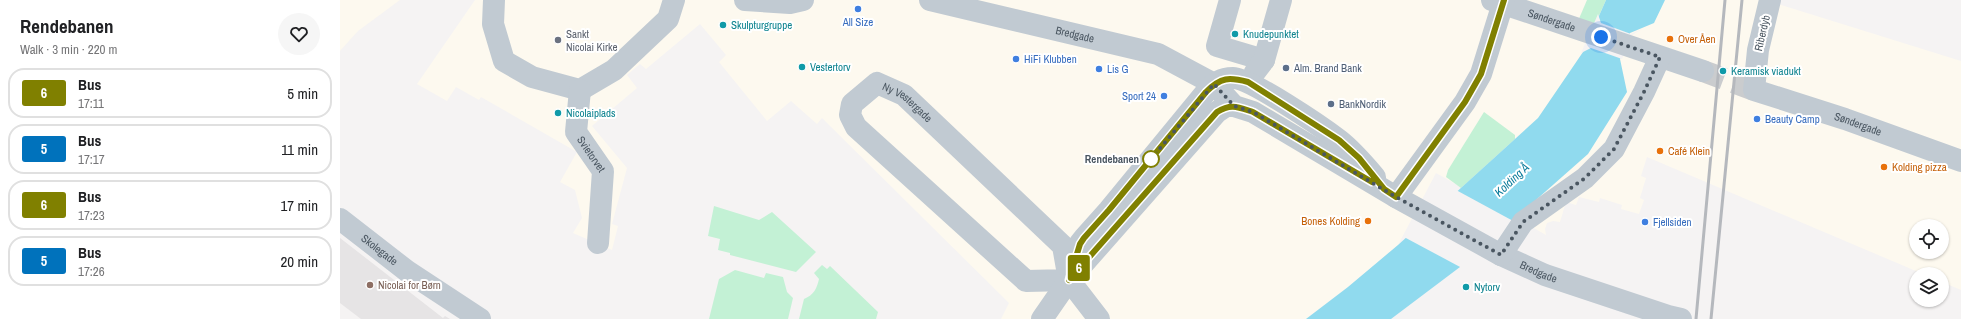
<!DOCTYPE html>
<html lang="en">
<head>
<meta charset="utf-8">
<style>
	body { margin:0; font-family:"Archivo Narrow",sans-serif; background:#f6f6f6; color:#202124; height:100vh; display:flex; flex-direction:column; font-size:15px; white-space:nowrap }
	* { box-sizing:border-box; margin:0 }
	p { font-size:13px; color:#757577 }
	.icon { flex:none; width:22px; height:22px; fill:none; stroke:currentColor; stroke-width:2; stroke-linecap:round; stroke-linejoin:round }
	.map { position:relative; flex:1; overflow:hidden }
	.drawer { display:flex; flex-direction:column; background:#fff; width:340px }
	.drawer>* { flex:none }
	.badge { padding:0 8px; border-radius:3px; font-size:14px; line-height:26px }
	.buttons { position:absolute; left:1569px; top:219px; display:grid; gap:8px }
	.buttons a { display:grid; place-items:center; width:40px; height:40px; border-radius:50%; background:#fff; box-shadow:0 1px 3px #0004; font-size:20px }
	.you { position:absolute; width:20px; height:20px; margin:-10px; border:3px solid #fff; border-radius:50%; background:#1a73e8; box-shadow:0 0 0 6px #1a73e833 }
	.map>.badge { position:absolute; translate:-50% -50%; box-shadow:0 0 0 2px #fff }
	.round { display:grid; place-items:center; flex:none; width:42px; height:42px; border-radius:21px; background:#f6f6f6 }
	.headline { display:flex; align-items:center; justify-content:space-between; height:68px; padding:0 20px }
	h1 { font-size:19px; font-weight:700; line-height:30px }
	ul { padding:0; list-style:none }
	li { display:flex; align-items:center; gap:12px; height:50px; margin:0 8px 6px; padding:0 12px; border:2px solid #e0e0e0; border-radius:16px }
	li div { flex:1 }
	li b { display:block; font-size:15px }
	li em { font-style:normal }
	li .badge { min-width:44px; font-weight:700; text-align:center }
	main { display:flex; flex:1; min-height:0 }
	.map>svg:first-child { display:block }
	.commercial { fill:#fdf9ef; fill-rule:evenodd }
	.education { fill:#e6e4e5 }
	.green { fill:#c3f1d5 }
	.water { fill:#90daee }
	.pier { fill:#f5f3f3 }
	.lines { fill:none; stroke-linecap:round; stroke-linejoin:round }
	.street-tunnel { stroke:#caccce; stroke-width:22; stroke-dasharray:22 11; stroke-linecap:butt }
	.street { stroke:#c1cad2; stroke-width:22 }
	.rail { stroke:#b5b8bd; stroke-width:3 }
	.line-casing { stroke:#fff; stroke-width:9 }
	.line { stroke:#808000; stroke-width:6 }
	.walk { stroke:#4a5661; stroke-width:4; stroke-dasharray:0 7.2 }
	.shop-dot { fill:#3f7fe0; stroke:#fff; stroke-width:1.5 }
	.culture-dot { fill:#0f9aa8; stroke:#fff; stroke-width:1.5 }
	.food-dot { fill:#e8710a; stroke:#fff; stroke-width:1.5 }
	.worship-dot { fill:#6b7280; stroke:#fff; stroke-width:1.5 }
	.service-dot { fill:#5c6f8a; stroke:#fff; stroke-width:1.5 }
	.stop-dot { fill:#fff; stroke:#808000; stroke-width:2 }
	.education-dot { fill:#8d6e63; stroke:#fff; stroke-width:1.5 }
	.labels { text-anchor:middle; dominant-baseline:central; stroke-width:4; stroke-linejoin:round; paint-order:stroke }
	.street-label { font-size:11px; fill:#4a5661; stroke:#fff }
	.shop-label { font-size:11px; fill:#366cbe; stroke:#fff; text-anchor:start }
	.culture-label { font-size:11px; fill:#0d838f; stroke:#fff; text-anchor:start }
	.worship-label { font-size:11px; fill:#5b616d; stroke:#fff; text-anchor:start }
	.food-label { font-size:11px; fill:#c56008; stroke:#fff; text-anchor:start }
	.service-label { font-size:11px; fill:#4e5e75; stroke:#fff; text-anchor:start }
	.stop-label { font-size:11px; font-weight:bold; fill:#4a5661; stroke:#fff; text-anchor:end }
	.education-label { font-size:11px; fill:#785e54; stroke:#fff; text-anchor:start }
	.water-label { font-size:12px; font-style:italic; fill:#0c7c9b; stroke:#fff }
</style>
</head>
<body>
<main>
<section class="drawer">
<div class="headline"><div><h1>Rendebanen</h1><p>Walk · 3 min · 220 m</p></div><a class="round"><svg class="icon" aria-label="heart" viewBox="0 0 24 24"><path d="M12 20l-8-8c-3-5 5-10 8-4 3-6 11-1 8 4z"/></svg></a></div>
<ul>
<li><span class="badge" style="background:#808000;color:#fff">6</span><div><b>Bus</b><p>17:11</p></div><em>5 min</em></li>
<li><span class="badge" style="background:#0072bc;color:#fff">5</span><div><b>Bus</b><p>17:17</p></div><em>11 min</em></li>
<li><span class="badge" style="background:#808000;color:#fff">6</span><div><b>Bus</b><p>17:23</p></div><em>17 min</em></li>
<li><span class="badge" style="background:#0072bc;color:#fff">5</span><div><b>Bus</b><p>17:26</p></div><em>20 min</em></li>
</ul>
</section>
<div class="map">
<svg width="1621" height="319" viewBox="0 0 1621 319">
	<rect width="100%" height="100%" fill="#f5f3f3"/>
	<g class="commercial">
		<polygon points="0,0 60,0 18,31 0,51"/>
		<path d="M135 0H1425L1621 61V290L1602 282V274H1583L1307 157 1301 176 1306 178 1300 198 1304 200 1299 214 1281 209 1282 205 1260 198 1259 202 1239 197 1236 205 1226 202 1220 222 1213 221 1207 223 1205 229 1206 235 1096 173 1058 245 1008 287 966 319H661L669 303 482 118 477 124 451 101 427 121 379 62 386 55 360 24 306 69 300 64 287 75 297 88 252 126 287 168 272 224 278 226 272 250 233 233 242 218 235 190 220 182 237 152 141 97 139 100 116 87 107 101 77 84ZM1576 226H1602V252H1576Z"/>
	</g>
	<polygon class="education" points="0,238 103,318 105,316 110,319 21,319 0,303"/>
	<g class="green">
		<polygon points="1247,0 1266,0 1253,29 1238,21"/>
		<polygon points="1144,112 1175,135 1175,139 1121,188 1106,177 1108,170"/>
		<polygon points="374,206 419,220 432,212 476,252 456,272 390,255 390,253 378,250 380,239 368,236"/>
		<path d="M482 265 487 269 490 266 538 312 536 319H459L464 299C474 295 477 288 479 279L474 273Z"/>
		<polygon points="395,270 424,278 426,273 443,277 447,292 453,298 448,319 369,319 379,279"/>
	</g>
	<polygon class="water" points="1266,0 1325,0 1314,23 1290,33 1280,59 1287,92 1248,154 1120,267 1051,319 966,319 1008,287 1058,245 1198,118 1243,52"/>
	<g class="pier">
		<polygon points="1258,14 1261,23 1291,34 1304,28 1292,35 1282,59 1251,48 1241,53"/>
		<polygon points="1116,190 1175,222 1122,268 1064,237"/>
	</g>
	<g class="lines">
		<polyline class="street-tunnel" points="1363,71 1414,90"/>
		<g class="street">
			<polyline points="154,0 153,24 164,61 192,77 240,90 274,70 328,19 334,0"/>
			<polyline points="405,0 450,3 463,0"/>
			<path id="s1" d="M590 0 818 54 874 84 894 106 913 112 1056 197 1161 255 1205 275 1328 316 1341 319"/>
			<polyline points="890,0 877,46 924,60"/>
			<path id="s2" d="M1152 0 1363 71"/>
			<path id="s3" d="M1430 0 1418 50 1414 90 1505 119 1621 161"/>
			<polyline points="915,72 924,60 941,0"/>
			<path id="s4" d="M240 90 236 132 263 171 258 243"/>
			<polyline points="1056,197 1125,102 1141,74 1164,0"/>
			<path id="s5" d="M0 219 67 271 140 319"/>
			<polyline points="1161,255 1183,222 1245,178 1274,149 1304,92 1320,57"/>
			<path d="M730 275 740 243 744 238 769 210 866 92C874 83 881 78 893 78 910 78 982 127 999 140 1012 150 1024 164 1035 177"/>
			<path id="s6" d="M729 280 686 281 516 127 510 115 512 104 537 83 564 95 723 246 729 280 759 319"/>
			<polyline points="702,319 729,280 877,112 886,106 894,106"/>
		</g>
		<g class="rail">
			<polyline points="1356,319 1385,0"/>
			<polyline points="1371,319 1402,0"/>
		</g>
	</g>
	<g class="lines">
		<g class="line-casing">
			<path id="line" d="M1032 182 913 112C898 107 891 103 877 112L729 280 740 244 744 238 769 210 866 92C881 77 889 77 908 82L999 140 1019 158 1044 189 1056 197 1125 102 1141 74 1164 0"/>
		</g>
		<use href="#line" class="line"/>
		<polyline class="walk" points="811,159 874,84 894,106 913,112 1056,197 1161,255 1183,222 1245,178 1274,149 1304,92 1320,57 1261,37"/>
	</g>
	<g class="shop-dot">
		<circle cx="518" cy="9" r="4"/>
		<circle cx="676" cy="59" r="4"/>
		<circle cx="759" cy="69" r="4"/>
		<circle cx="824" cy="96" r="4"/>
		<circle cx="1417" cy="119" r="4"/>
		<circle cx="1305" cy="222" r="4"/>
	</g>
	<g class="culture-dot">
		<circle cx="383" cy="25" r="4"/>
		<circle cx="895" cy="34" r="4"/>
		<circle cx="462" cy="67" r="4"/>
		<circle cx="1383" cy="71" r="4"/>
		<circle cx="218" cy="113" r="4"/>
		<circle cx="1126" cy="287" r="4"/>
	</g>
	<g class="food-dot">
		<circle cx="1330" cy="39" r="4"/>
		<circle cx="1320" cy="151" r="4"/>
		<circle cx="1544" cy="167" r="4"/>
		<circle cx="1028" cy="221" r="4"/>
	</g>
	<circle class="worship-dot" cx="218" cy="40" r="4"/>
	<g class="service-dot">
		<circle cx="946" cy="68" r="4"/>
		<circle cx="991" cy="104" r="4"/>
	</g>
	<circle class="stop-dot" cx="811" cy="159" r="8"/>
	<circle class="education-dot" cx="30" cy="285" r="4"/>
	<g class="labels">
		<g class="street-label">
			<text stroke="none"><textPath href="#s2" startOffset="63">Søndergade</textPath></text>
			<text transform="translate(1422 33) rotate(-77)">Riberdyb</text>
			<text stroke="none"><textPath href="#s1" startOffset="149">Bredgade</textPath></text>
			<text stroke="none"><textPath href="#s6" startOffset="366">Ny Vestergade</textPath></text>
			<text stroke="none"><textPath href="#s3" startOffset="201">Søndergade</textPath></text>
			<text stroke="none"><textPath href="#s4" startOffset="69">Svietorvet</textPath></text>
			<text stroke="none"><textPath href="#s5" startOffset="50">Skolegade</textPath></text>
			<text stroke="none"><textPath href="#s1" startOffset="675">Bredgade</textPath></text>
		</g>
		<g class="shop-label">
			<text x="518" y="22" text-anchor="middle">All Size</text>
			<text x="684" y="59">HiFi Klubben</text>
			<text x="767" y="69">Lis G</text>
			<text x="816" y="96" text-anchor="end">Sport 24</text>
			<text x="1425" y="119">Beauty Camp</text>
			<text x="1313" y="222">Fjellsiden</text>
		</g>
		<g class="culture-label">
			<text x="391" y="25">Skulpturgruppe</text>
			<text x="903" y="34">Knudepunktet</text>
			<text x="470" y="67">Vestertorv</text>
			<text x="1391" y="71">Keramisk viadukt</text>
			<text x="226" y="113">Nicolaiplads</text>
			<text x="1134" y="287">Nytorv</text>
		</g>
		<g class="worship-label">
			<text x="226" y="34">Sankt<tspan x="226" dy="13">Nicolai Kirke</tspan></text>
		</g>
		<g class="food-label">
			<text x="1338" y="39">Over Åen</text>
			<text x="1328" y="151">Café Klein</text>
			<text x="1552" y="167">Kolding pizza</text>
			<text x="1020" y="221" text-anchor="end">Bones Kolding</text>
		</g>
		<g class="service-label">
			<text x="954" y="68">Alm. Brand Bank</text>
			<text x="999" y="104">BankNordik</text>
		</g>
		<g class="stop-label">
			<text x="799" y="159">Rendebanen</text>
		</g>
		<g class="education-label">
			<text x="38" y="285">Nicolai for Børn</text>
		</g>
		<g class="water-label">
			<text transform="translate(1172 180) rotate(-43)">Kolding Å</text>
		</g>
	</g>
</svg>
<div class="buttons">
<a><svg class="icon" aria-label="locate" viewBox="0 0 24 24"><circle cx="12" cy="12" r="6"/><path d="M12 2v4M12 18v4M2 12h4M18 12h4"/></svg></a>
<a><svg class="icon" aria-label="layers" viewBox="0 0 24 24"><path d="M12 4l9 5-9 5-9-5zM3 14l9 5 9-5"/></svg></a>
</div>
<div class="you" style="left:1261px;top:37px"></div>
<b class="badge" style="left:739px;top:268px;background:#808000;color:#fff">6</b>
</div>
</main>
</body>
</html>
